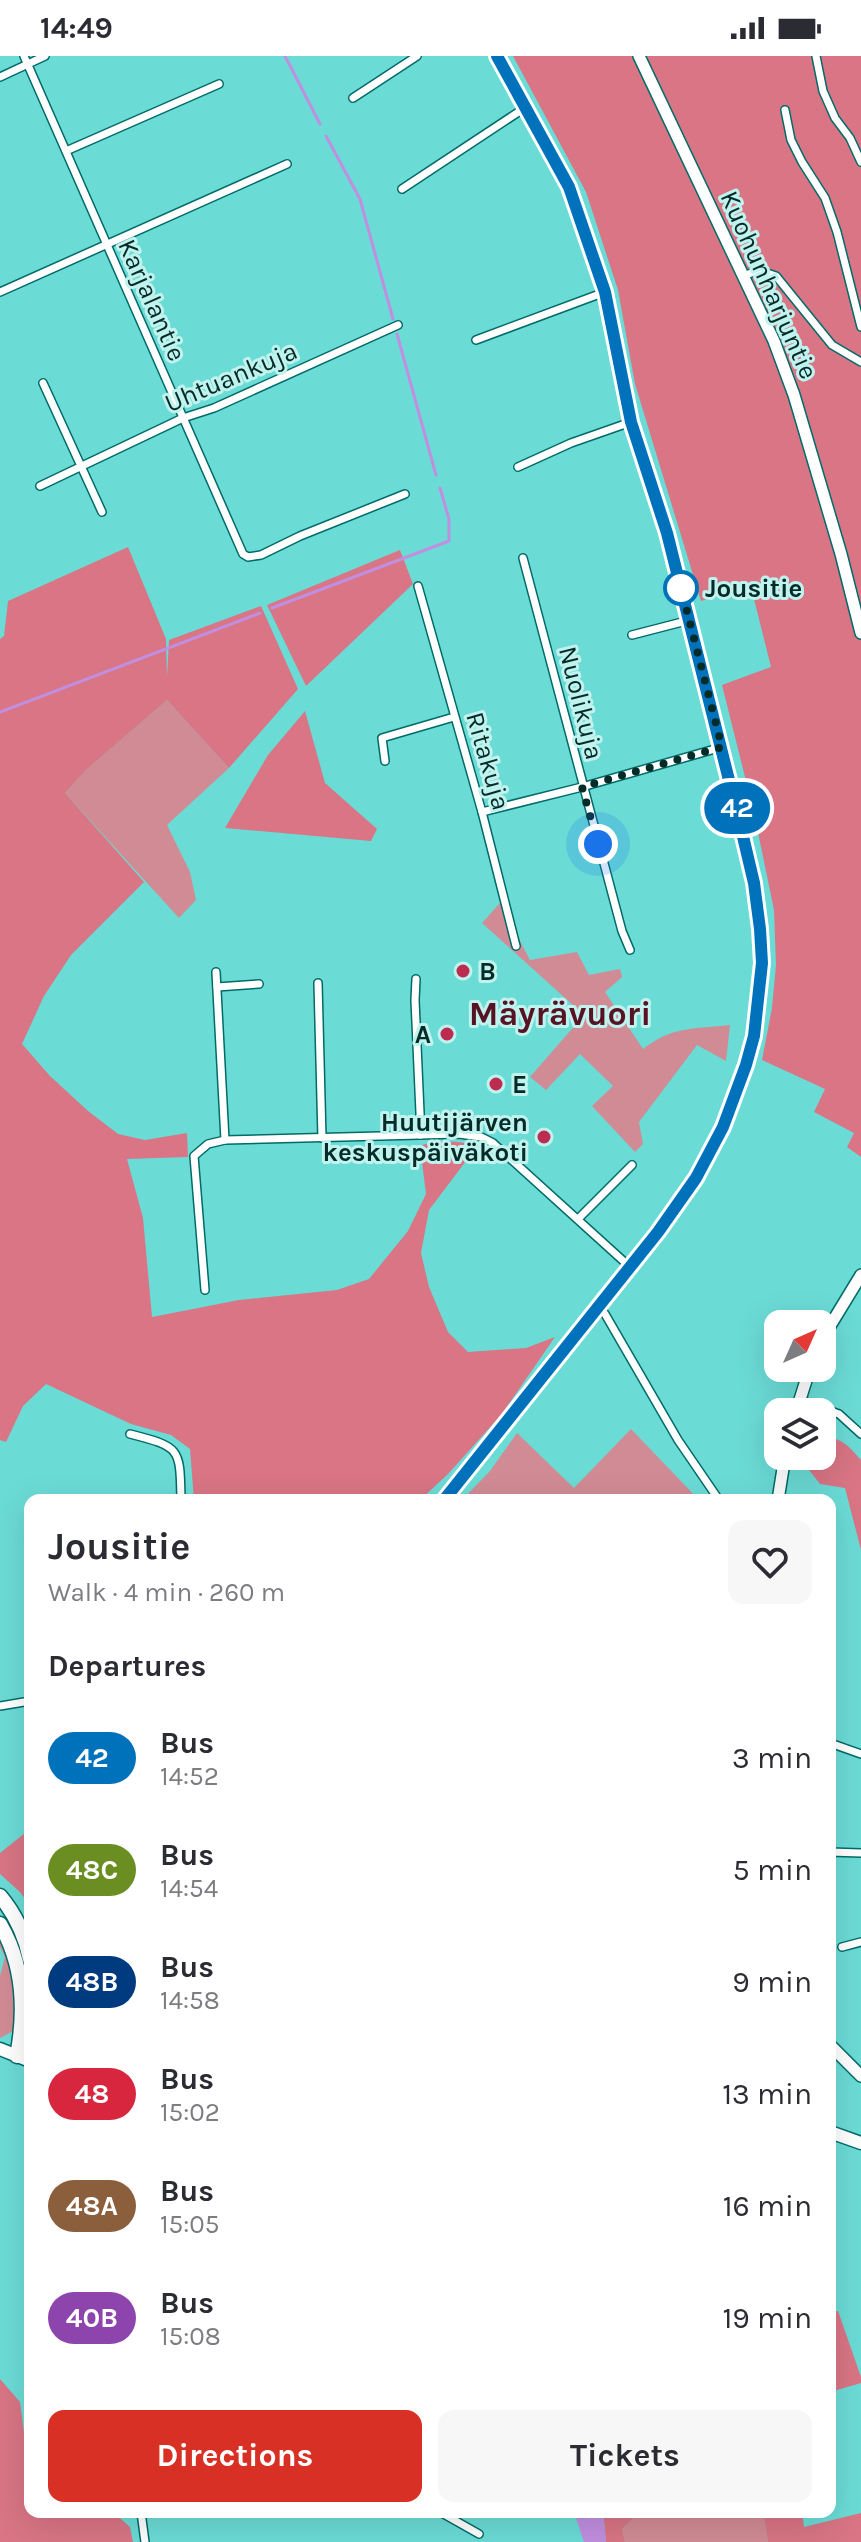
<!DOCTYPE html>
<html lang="en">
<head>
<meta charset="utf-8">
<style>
	body { margin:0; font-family:Karla,sans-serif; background:#f7f7f7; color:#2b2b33; height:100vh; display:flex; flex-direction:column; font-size:30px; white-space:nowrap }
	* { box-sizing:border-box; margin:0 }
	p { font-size:26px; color:#7c7c81 }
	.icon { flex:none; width:44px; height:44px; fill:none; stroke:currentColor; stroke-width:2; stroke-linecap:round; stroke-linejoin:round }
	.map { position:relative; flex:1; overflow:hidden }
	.details { position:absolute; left:24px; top:1438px; width:812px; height:1024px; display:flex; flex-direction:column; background:#fff; border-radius:16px; box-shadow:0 8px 32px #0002 }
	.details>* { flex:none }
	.badge { padding:0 16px; border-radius:26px; font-size:28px; line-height:52px }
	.needle { width:52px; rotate:45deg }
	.tools { position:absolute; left:764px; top:1254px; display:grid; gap:16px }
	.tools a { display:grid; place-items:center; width:72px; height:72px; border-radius:16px; background:#fff; box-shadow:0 8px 32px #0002; font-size:40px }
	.you { position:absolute; width:40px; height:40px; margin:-20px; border:6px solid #fff; border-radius:50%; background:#1a73e8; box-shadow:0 0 0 12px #1a73e833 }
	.map>.badge { position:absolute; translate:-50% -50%; box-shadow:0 0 0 4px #fff }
	h2 { padding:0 24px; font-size:30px; line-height:72px }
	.round { display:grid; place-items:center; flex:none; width:84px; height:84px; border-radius:16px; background:#f7f7f7 }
	.overview { display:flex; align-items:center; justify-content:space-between; height:136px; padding:0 24px }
	h1 { font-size:38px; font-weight:700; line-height:60px }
	.cta { display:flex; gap:16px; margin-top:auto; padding:16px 24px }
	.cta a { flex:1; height:92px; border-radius:16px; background:#d93025; color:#fff; font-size:32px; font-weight:700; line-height:92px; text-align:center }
	.cta a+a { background:#f7f7f7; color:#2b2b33 }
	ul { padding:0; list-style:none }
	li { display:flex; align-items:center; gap:24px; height:112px; padding:0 24px }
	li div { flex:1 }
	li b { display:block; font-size:30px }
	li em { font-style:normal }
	li .badge { min-width:88px; font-weight:700; text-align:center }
	.status { display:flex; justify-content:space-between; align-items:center; height:56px; padding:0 40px; background:#fff; direction:ltr }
	.status svg { height:22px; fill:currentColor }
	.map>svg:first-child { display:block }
	.green { fill:#d18b94 }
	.forest { fill:#d97585 }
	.water { fill:#c08fe0 }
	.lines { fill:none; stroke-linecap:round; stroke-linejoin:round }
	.stream { stroke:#c08fe0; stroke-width:3 }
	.street-casing { stroke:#006b68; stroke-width:10 }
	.secondary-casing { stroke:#006b68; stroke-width:14 }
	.primary-casing { stroke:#006b68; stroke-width:15 }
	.highway-casing { stroke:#006b68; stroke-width:17 }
	.street { stroke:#fff; stroke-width:7 }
	.secondary { stroke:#fff; stroke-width:11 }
	.primary { stroke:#fff; stroke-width:12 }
	.highway { stroke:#fff; stroke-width:14 }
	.line-casing { stroke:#fff; stroke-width:18 }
	.line { stroke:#0072bc; stroke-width:12 }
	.walk { stroke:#052b29; stroke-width:8; stroke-dasharray:0 14.4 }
	.stop-dot { fill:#fff; stroke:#0072bc; stroke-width:4 }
	.poi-dot { fill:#bc2c51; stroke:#c0f2ee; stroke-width:3 }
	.labels { text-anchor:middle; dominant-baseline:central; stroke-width:6; stroke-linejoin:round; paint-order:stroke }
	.street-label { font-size:26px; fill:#052b29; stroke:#c0f2ee }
	.stop-label { font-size:26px; font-weight:bold; fill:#052b29; stroke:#c0f2ee; text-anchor:start }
	.poi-label { font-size:26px; font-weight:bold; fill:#052b29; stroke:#c0f2ee; text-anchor:start }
	.district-label { font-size:34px; font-weight:bold; fill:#571323; stroke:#c0f2ee }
</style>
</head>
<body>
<div class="status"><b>14:49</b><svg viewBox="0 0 49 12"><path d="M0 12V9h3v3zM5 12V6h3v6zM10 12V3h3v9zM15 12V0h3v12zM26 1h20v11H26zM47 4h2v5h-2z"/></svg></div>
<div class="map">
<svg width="861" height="2486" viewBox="0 0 861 2486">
	<rect width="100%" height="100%" fill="#6bdbd6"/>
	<g class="green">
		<polygon points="167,644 229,712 167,769 190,816 196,844 179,862 65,737 86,714"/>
		<path d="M500 847 530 904 577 896 589 919 620 913 622 921 605 936 643 993C673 970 694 973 730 969L726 1005 697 989 639 1066 643 1088 635 1096 592 1050 613 1030 580 998 546 1034 530 1021 584 959 482 867Z"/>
		<polygon points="631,1373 699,1444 462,1444 490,1415 517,1377 574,1432"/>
		<polygon points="0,1878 16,1924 15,1974 0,1982 0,1920 5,1901 0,1891"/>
		<polygon points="640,2456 763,2456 768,2486 625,2486 622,2473"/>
	</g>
	<g class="forest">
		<polygon points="513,0 861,0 861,1101 847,1091 854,1077 814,1056 825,1033 762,1004 772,952 776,909 774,854 754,757 722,629 771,611 751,531 701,545 635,328 618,234 586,136"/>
		<path d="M128 491 166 583 167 621 169 584 261 550 298 633 229 712 167 644 86 714 65 737 144 826 71 899 44 940 22 988 50 1020 88 1055 118 1078 145 1084 187 1077 188 1101 127 1103 143 1162 152 1261 239 1244 337 1234 369 1223 408 1175 426 1138 422 1106 416 1091C437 1083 456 1085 478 1089L429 1154 421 1197 429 1231 448 1276 468 1296 526 1292 555 1281 501 1359 448 1418 420 1444H194L190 1393 171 1379 131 1368 46 1328 23 1350 6 1386 0 1384V583L4 580 8 545Z"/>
		<polygon points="400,494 413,528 306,630 267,549"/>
		<polygon points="305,655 325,727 377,773 371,785 225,772 268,699"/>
		<path d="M822 1381C841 1381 849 1390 861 1404V1494L845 1432 820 1428 802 1405V1400H822Z"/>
		<polygon points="30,1773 30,1850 20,1836 0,1818 0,1797"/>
		<polygon points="838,2255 861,2321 861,2327 830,2336 830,2256"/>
		<polygon points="0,2323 20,2346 24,2377 30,2383 30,2456 113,2456 130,2471 133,2486 0,2486"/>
		<polygon points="603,2456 640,2456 622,2473 625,2486 606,2486"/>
		<polygon points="763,2456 802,2456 804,2471 861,2457 861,2486 768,2486"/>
	</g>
	<polygon class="water" points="574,2456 603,2456 606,2486 584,2486"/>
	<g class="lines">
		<g class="stream">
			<polyline points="285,0 320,68"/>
			<polyline points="326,80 360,143 393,263"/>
			<polyline points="397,278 436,419"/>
			<polyline points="272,552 449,485 449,463 440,432"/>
			<polyline points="0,656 260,557"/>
		</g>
		<g class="street-casing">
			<g id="street">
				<polyline points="24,0 243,498 248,501 261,499 300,480 405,438"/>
				<polyline points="816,0 823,35 835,62 850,82 861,106"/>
				<polyline points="0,21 45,0"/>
				<polyline points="353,42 417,0"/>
				<polyline points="785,54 791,84 802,106 825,142 837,176 861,271"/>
				<polyline points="66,95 219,28"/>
				<polyline points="402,133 526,51"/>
				<polyline points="744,220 758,214 776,220 832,289 861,306"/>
				<polyline points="0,236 287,108"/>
				<polyline points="476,284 605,236"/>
				<polyline points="43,327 102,456"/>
				<polyline points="518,411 571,387 631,366"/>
				<polyline points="40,430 183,362 214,352 398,269"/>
				<polyline points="523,502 622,875 630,894"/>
				<polyline points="418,530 482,756 516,890"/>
				<polyline points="632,579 690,564"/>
				<polyline points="385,705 382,682 454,661"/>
				<polyline points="482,756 582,731 722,691"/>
				<polyline points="216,916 225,1084"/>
				<polyline points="416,923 415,944 421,1079"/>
				<polyline points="318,927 322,1082"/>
				<polyline points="217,931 259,928"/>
				<polyline points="578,1163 632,1109"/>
				<polyline points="205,1234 194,1100 208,1088 225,1084 459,1078 481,1081 493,1087 630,1211"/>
				<polyline points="599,1251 605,1258 678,1384 719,1444"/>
				<polyline points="800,1344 839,1358 861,1378"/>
				<path d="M130 1378C181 1391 180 1392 181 1444"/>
				<polyline points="0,1650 30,1645"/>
				<polyline points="830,1687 861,1698"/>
				<polyline points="830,1796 861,1797"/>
				<polyline points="842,1891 861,1886"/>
				<polyline points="141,2456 145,2486"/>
				<polyline points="440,2456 479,2478"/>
			</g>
		</g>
		<g class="secondary-casing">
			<g id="secondary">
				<polyline points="639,0 774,285 794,339 841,498 861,577"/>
				<polyline points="822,1283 861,1219"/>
				<polyline points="796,1356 810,1312"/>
				<polyline points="444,1444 474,1408 658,1176 696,1122 723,1071 746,1009 754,980 762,907 760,873 754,827 690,564 667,477 631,366 605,236 569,131 497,0"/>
				<polyline points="778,1444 785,1400"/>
				<polyline points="830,1989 861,2020"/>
			</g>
		</g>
		<g class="primary-casing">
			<g id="primary">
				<polyline points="0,1993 30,2005"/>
				<polyline points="830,2076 861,2087"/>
			</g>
		</g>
		<g class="highway-casing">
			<g id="highway">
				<path d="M0 1840C16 1859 25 1879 30 1903"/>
				<path d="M0 1868C24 1909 26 1954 17 2000"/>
			</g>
		</g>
		<use href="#street" class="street"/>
		<use href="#secondary" class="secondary"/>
		<use href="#primary" class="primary"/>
		<use href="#highway" class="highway"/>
	</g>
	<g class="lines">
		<g class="line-casing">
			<polyline id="line" points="444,1444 658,1176 696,1122 723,1071 746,1009 754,980 762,907 760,873 754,827 741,772 667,477 631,366 605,236 569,131 497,0"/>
		</g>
		<use href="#line" class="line"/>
		<polyline class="walk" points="598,788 582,731 722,691 681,532"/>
	</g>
	<circle class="stop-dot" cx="681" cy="532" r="16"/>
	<g class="poi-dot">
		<circle cx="463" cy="915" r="8"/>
		<circle cx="447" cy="978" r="8"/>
		<circle cx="496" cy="1028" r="8"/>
		<circle cx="544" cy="1081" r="8"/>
	</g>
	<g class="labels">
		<g class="street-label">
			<text transform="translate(769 229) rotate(66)">Kuohunharjuntie</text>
			<text transform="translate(152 244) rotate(66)">Karjalantie</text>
			<text transform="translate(231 321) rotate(-23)">Uhtuankuja</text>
			<text transform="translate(581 647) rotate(76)">Nuolikuja</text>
			<text transform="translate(488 705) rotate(74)">Ritakuja</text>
		</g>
		<g class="stop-label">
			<text x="705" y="532">Jousitie</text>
		</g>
		<g class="poi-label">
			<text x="479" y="915">B</text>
			<text x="431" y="978" text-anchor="end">A</text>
			<text x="512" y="1028">E</text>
			<text x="528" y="1066" text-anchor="end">Huutijärven<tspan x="528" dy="30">keskuspäiväkoti</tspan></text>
		</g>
		<g class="district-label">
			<text x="560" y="958">Mäyrävuori</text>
		</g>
	</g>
</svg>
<div class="tools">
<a><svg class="needle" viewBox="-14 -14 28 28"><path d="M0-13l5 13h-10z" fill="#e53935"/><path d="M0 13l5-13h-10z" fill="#7c7c81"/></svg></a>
<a><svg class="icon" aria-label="layers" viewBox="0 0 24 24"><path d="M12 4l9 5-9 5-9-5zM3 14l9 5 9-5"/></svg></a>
</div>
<div class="you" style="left:598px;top:788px"></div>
<b class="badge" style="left:737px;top:752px;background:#0072bc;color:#fff">42</b>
<section class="details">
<div class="overview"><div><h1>Jousitie</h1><p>Walk · 4 min · 260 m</p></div><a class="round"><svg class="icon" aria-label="heart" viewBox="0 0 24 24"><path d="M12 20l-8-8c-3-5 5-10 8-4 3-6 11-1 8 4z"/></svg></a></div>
<h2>Departures</h2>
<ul>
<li><span class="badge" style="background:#0072bc;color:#fff">42</span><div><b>Bus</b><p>14:52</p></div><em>3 min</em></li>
<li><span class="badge" style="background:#6b8e23;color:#fff">48C</span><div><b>Bus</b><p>14:54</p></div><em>5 min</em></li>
<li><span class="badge" style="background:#003b80;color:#fff">48B</span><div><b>Bus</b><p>14:58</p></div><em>9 min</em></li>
<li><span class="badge" style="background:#d7263d;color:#fff">48</span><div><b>Bus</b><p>15:02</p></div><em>13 min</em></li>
<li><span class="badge" style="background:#8b5e3c;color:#fff">48A</span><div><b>Bus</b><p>15:05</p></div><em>16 min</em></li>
<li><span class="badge" style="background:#8e44ad;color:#fff">40B</span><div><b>Bus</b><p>15:08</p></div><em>19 min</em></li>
</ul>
<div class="cta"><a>Directions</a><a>Tickets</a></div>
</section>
</div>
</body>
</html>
